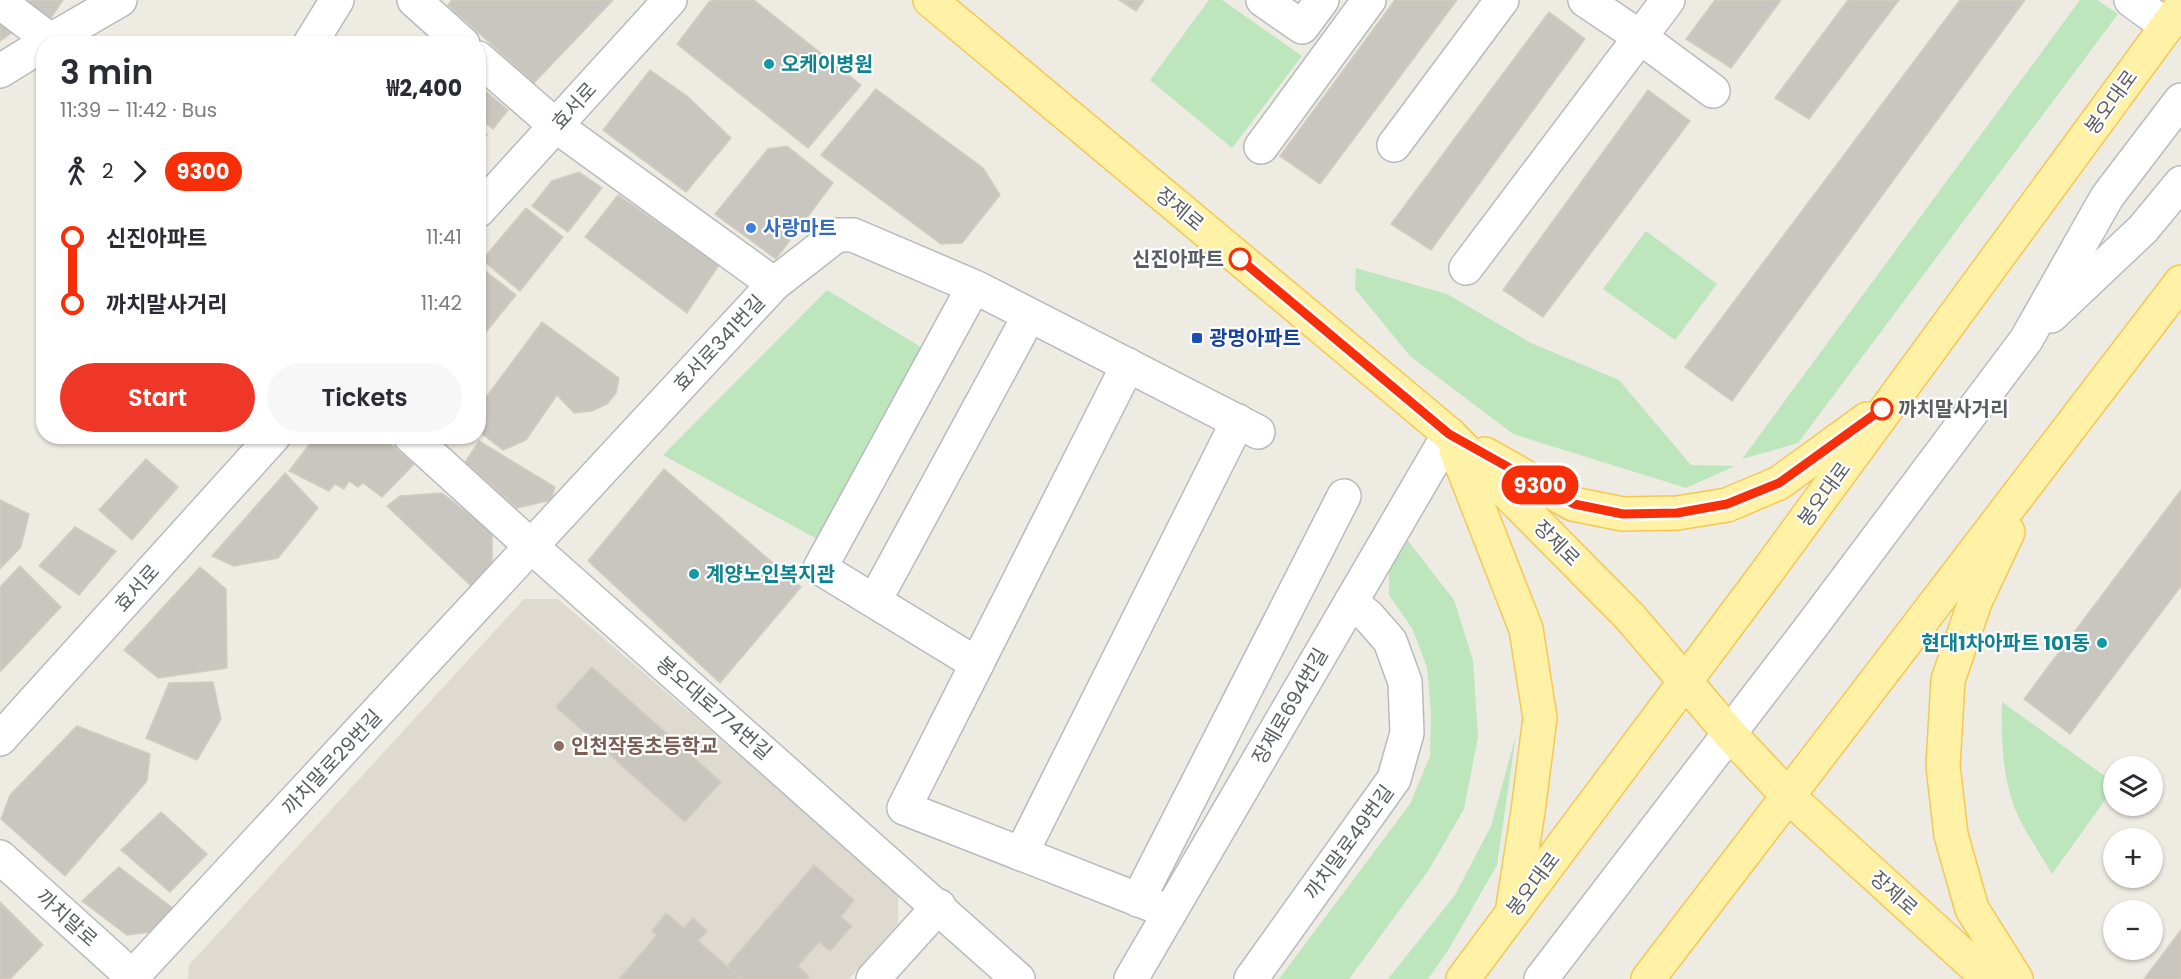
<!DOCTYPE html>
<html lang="en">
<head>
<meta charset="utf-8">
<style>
	body { margin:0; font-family:Poppins,"Noto Sans KR",sans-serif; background:#f7f7f7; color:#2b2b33; height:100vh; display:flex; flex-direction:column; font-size:22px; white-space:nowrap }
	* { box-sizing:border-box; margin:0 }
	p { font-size:20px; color:#7c7c81 }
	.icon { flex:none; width:33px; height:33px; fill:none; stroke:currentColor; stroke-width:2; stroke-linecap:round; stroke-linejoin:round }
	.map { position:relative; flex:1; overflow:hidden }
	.details { position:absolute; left:36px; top:36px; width:450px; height:408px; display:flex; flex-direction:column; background:#fff; border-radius:24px; box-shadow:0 2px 4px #0004 }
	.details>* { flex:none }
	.badge { padding:0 12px; border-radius:20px; font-size:21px; line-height:39px }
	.tools { position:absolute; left:2103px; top:756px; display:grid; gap:12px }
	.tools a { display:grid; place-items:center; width:60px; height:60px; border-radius:50%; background:#fff; box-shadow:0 2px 4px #0004; font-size:30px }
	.map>.badge { position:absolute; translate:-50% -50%; box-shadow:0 0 0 3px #fff }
	.legs { display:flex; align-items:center; gap:9px; height:66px; padding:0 24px; font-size:20px }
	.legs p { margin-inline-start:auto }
	.overview { display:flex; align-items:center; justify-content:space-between; height:102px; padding:0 24px }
	h1 { font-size:33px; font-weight:600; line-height:45px }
	.action { display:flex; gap:12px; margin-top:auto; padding:12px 24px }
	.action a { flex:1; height:69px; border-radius:36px; background:#ee3727; color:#fff; font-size:24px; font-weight:600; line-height:69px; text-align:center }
	.action a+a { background:#f7f7f7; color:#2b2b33 }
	ul { padding:0 24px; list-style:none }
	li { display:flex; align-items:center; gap:21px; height:66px; font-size:22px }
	li i { display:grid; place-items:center; width:9px; height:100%; margin:0 8px; background:currentColor }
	li i::after { content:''; width:15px; height:15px; margin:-8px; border:4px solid; border-radius:50%; background:#fff }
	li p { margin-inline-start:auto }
	li:first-child i { background:linear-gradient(#0000 50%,currentColor 0) }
	li:last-child i { background:linear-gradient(currentColor 50%,#0000 0) }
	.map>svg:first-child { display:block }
	.education { fill:#dedad0 }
	.green { fill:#bde6bd }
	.building { fill:#c9c6bf; stroke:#d2cdc0; stroke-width:1.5 }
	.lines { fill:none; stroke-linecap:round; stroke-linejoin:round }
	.minor-casing { stroke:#b7babf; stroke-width:36 }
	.major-casing { stroke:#f5c853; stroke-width:36 }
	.minor { stroke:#fff; stroke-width:33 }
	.major { stroke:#fff1a5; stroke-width:33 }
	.line-1-casing { stroke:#fff; stroke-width:14 }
	.line-1 { stroke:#f72f08; stroke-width:9 }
	.culture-dot { fill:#0f9aa8; stroke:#fff; stroke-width:2 }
	.shop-dot { fill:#3f7fe0; stroke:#fff; stroke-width:2 }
	.stop-1-dot { fill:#fff; stroke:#f72f08; stroke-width:3 }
	.transit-dot { fill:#1a4fb4; stroke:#fff; stroke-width:2 }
	.education-dot { fill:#8d6e63; stroke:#fff; stroke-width:2 }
	.labels { text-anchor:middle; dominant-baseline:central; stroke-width:4.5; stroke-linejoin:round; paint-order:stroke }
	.culture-label { font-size:20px; font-weight:bold; fill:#0d838f; stroke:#fff; text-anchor:start }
	.street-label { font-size:20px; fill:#5a5e63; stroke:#fff }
	.shop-label { font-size:20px; font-weight:bold; fill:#366cbe; stroke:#fff; text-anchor:start }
	.stop-label { font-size:20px; font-weight:bold; fill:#5a5e63; stroke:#fff; text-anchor:end }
	.transit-label { font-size:20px; font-weight:bold; fill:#164399; stroke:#fff; text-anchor:start }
	.education-label { font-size:20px; font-weight:bold; fill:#785e54; stroke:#fff; text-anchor:start }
</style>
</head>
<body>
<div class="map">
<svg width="2181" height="979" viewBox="0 0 2181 979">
	<rect width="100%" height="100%" fill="#eeebe2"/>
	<polygon class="education" points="524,599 558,599 898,892 898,924 849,979 188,979 189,965"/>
	<g class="green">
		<polygon points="1209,0 1222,0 1302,56 1232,148 1150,80"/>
		<polygon points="2080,0 2097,0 2118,14 1798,443 1742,459"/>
		<polygon points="1646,231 1717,284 1675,340 1603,289"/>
		<polygon points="1356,268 1447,294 1531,343 1619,380 1691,465 1735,466 1686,488 1513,434 1410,356 1355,289"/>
		<polygon points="827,290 924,349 828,545 663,455"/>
		<polygon points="1405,537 1454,600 1473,660 1478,737 1464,809 1428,871 1349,979 1279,979 1410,804 1430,756 1431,712 1427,667 1412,628 1389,595 1389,568"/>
		<path d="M2002 702 2113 782V789L2052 874C2040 853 2024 831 2015 809 2002 775 2001 738 2002 702Z"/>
		<polygon points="1516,735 1497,865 1447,952 1428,979 1388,979 1455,895 1491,826"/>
	</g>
	<g class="building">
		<polygon points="18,0 63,0 49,21"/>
		<polygon points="452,0 613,0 534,83 448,5"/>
		<polygon points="713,0 754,0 861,85 808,148 677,44 709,2"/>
		<polygon points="1119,0 1144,0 1136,11"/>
		<polygon points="1395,0 1457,0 1320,184 1280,156"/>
		<polygon points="1715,0 1781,0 1731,68 1686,39"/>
		<polygon points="1848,0 1899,0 1809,119 1775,98"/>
		<polygon points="1960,0 2025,0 1732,401 1685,367"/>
		<polygon points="1549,12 1585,39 1431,250 1391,224"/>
		<polygon points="0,20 14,31 0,41"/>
		<polygon points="650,70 687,96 731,138 686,192 603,130"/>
		<polygon points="478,85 508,110 493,129 478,117"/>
		<polygon points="876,89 983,168 1000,195 962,243 941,244 821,155"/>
		<polygon points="1648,90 1690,121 1543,317 1503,290"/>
		<polygon points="478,129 487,135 478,146"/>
		<polygon points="787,146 833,183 776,259 715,214 768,149"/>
		<polygon points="579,172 602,188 568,232 532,206 552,181"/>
		<polygon points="618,195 719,265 687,313 585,237"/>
		<polygon points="526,208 563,237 520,291 482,260"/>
		<polygon points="479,266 516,295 478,342 478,267"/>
		<polygon points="542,322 619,378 616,393 607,404 592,411 574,413 557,395 526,440 503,450 478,431 478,408"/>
		<polygon points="316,436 381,436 414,464 382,497 363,483 358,487 349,481 344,489 335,484 329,491 289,471"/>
		<polygon points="479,441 555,487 551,500 517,508 465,462"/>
		<polygon points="146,459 178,487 132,540 99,510"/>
		<polygon points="664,469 801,587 720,683 588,561"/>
		<polygon points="285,473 318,508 278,558 234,566 212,556"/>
		<polygon points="2181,490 2181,586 2070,734 2024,699"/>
		<polygon points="442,493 492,532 492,563 473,588 387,506 400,496"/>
		<polygon points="0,500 29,514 21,547 0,569"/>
		<polygon points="75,527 116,551 79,595 39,566"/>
		<polygon points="20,566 61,607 0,672 0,587"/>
		<polygon points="200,567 226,589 227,668 158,678 124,650"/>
		<polygon points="592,667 721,782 685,822 556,707"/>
		<polygon points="213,682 221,719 197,760 146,738 169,683"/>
		<polygon points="77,726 150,754 147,781 65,876 1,819 10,795"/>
		<polygon points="161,812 207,854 170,892 121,850"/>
		<polygon points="814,865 854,900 841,917 852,926 830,951 819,942 798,966 809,976 806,979 742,979 727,966"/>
		<polygon points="119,867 174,909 150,932 127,935 82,901"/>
		<polygon points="0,902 43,945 10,979 0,979"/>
		<polygon points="666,913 684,928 693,918 707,931 698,941 742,979 619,979 657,935 652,931"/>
		<polygon points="2181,930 2181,979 2144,979"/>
	</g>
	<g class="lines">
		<g class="minor-casing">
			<g id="minor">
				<polyline points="414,0 463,44"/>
				<polyline points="1263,0 1302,27 1322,0"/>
				<polyline points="1585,0 1640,37 1713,91"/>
				<polyline points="2131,0 2167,26"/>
				<polyline points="0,2 50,40"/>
				<polyline points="44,44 120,0"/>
				<polyline points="310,44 337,0"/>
				<polyline points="0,71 44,44"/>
				<polyline points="1394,145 1502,0"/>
				<polyline points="1261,147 1369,0"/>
				<polyline points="478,211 670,0"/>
				<polyline points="1466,268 1668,0"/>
				<polyline points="774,284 837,235 853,235 977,288 1258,432"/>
				<polyline points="973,288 820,568 977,664"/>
				<polyline points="2051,316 2143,229 2181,183"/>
				<polyline points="1128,365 904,808 1170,912"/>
				<polyline points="410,436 532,547 1018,979"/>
				<polyline points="875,600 1029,316"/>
				<polyline points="0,739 274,436"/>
				<polyline points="1021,854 1238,421"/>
				<polyline points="0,857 135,979"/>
				<polyline points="1138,900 1344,496"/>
				<polyline points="132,977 774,284 556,126 478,58"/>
				<polyline points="873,979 939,906"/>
				<polyline points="1131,979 1449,434"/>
				<polyline points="1251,979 1394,779 1407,733 1405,682 1390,641 1369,617 1351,602"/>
				<polyline points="1541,979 1811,627 2026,340 2107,197 2181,100"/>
			</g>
		</g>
		<g class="major-casing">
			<g id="major">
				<polyline points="930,0 1449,434 1630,617 1730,734 1789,797 1989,979"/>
				<polyline points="1456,450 1526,629 1540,718 1528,811 1513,907"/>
				<polyline points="1485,454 1573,504 1623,514 1677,513 1727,505 1779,483 1867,419"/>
				<polyline points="2008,532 1975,602 1948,680 1943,766 1951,835 1972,909 2016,979"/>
				<polyline points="1463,979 1764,576 2181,7"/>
				<polyline points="1648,979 2181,282"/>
			</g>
		</g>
		<use href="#minor" class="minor"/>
		<use href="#major" class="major"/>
	</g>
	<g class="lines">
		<g class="line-1-casing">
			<polyline id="line-1" points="1240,259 1449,434 1574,504 1623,514 1677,513 1727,504 1779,483 1882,409"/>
		</g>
		<use href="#line-1" class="line-1"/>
	</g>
	<g class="culture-dot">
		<circle cx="769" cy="64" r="6"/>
		<circle cx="694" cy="574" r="6"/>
		<circle cx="2102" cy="643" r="6"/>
	</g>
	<circle class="shop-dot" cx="751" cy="228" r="6"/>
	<g class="stop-1-dot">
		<circle cx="1240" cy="259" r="10"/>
		<circle cx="1882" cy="409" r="10"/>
	</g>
	<rect class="transit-dot" x="1191" y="332" width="12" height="12" rx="3"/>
	<circle class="education-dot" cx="559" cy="746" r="6"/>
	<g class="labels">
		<g class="culture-label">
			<text x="781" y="64">오케이병원</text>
			<text x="706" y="574">계양노인복지관</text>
			<text x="2090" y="643" text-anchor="end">현대1차아파트 101동</text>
		</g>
		<g class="street-label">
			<text transform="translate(2111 102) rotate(-54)">봉오대로</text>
			<text transform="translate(574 106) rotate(-48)">효서로</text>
			<text transform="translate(1180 209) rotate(40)">장제로</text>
			<text transform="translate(719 343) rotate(-47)">효서로341번길</text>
			<text transform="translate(1824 494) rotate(-54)">봉오대로</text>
			<text transform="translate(1557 543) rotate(45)">장제로</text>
			<text transform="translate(137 588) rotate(-48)">효서로</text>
			<text transform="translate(1290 706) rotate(-60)">장제로694번길</text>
			<text transform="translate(714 708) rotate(41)">봉오대로774번길</text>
			<text transform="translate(332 762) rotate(-47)">까치말로29번길</text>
			<text transform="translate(1349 842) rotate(-54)">까치말로49번길</text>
			<text transform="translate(1533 884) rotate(-53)">봉오대로</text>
			<text transform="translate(1894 893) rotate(42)">장제로</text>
			<text transform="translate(67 918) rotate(42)">까치말로</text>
		</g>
		<g class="shop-label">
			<text x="763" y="228">사랑마트</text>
		</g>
		<g class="stop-label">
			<text x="1224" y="259">신진아파트</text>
			<text x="1898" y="409" text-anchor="start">까치말사거리</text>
		</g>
		<g class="transit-label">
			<text x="1209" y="338">광명아파트</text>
		</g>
		<g class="education-label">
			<text x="571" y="746">인천작동초등학교</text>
		</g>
	</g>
</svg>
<div class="tools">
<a><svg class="icon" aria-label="layers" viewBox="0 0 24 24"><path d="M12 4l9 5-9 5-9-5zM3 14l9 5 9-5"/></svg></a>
<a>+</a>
<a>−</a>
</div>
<b class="badge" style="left:1540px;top:485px;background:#f72f08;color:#fff">9300</b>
<section class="details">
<div class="overview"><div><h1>3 min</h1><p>11:39 – 11:42 · Bus</p></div><b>₩2,400</b></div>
<div class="legs"><svg class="icon" aria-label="walk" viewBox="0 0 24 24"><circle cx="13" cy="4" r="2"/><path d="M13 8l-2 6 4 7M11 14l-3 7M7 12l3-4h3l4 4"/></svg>2<svg class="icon" aria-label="forward" viewBox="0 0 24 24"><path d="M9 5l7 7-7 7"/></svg><b class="badge" style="background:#f72f08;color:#fff">9300</b></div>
<ul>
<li><i style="color:#f72f08"></i><b>신진아파트</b><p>11:41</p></li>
<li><i style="color:#f72f08"></i><b>까치말사거리</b><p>11:42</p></li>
</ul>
<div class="action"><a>Start</a><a>Tickets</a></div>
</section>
</div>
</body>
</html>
